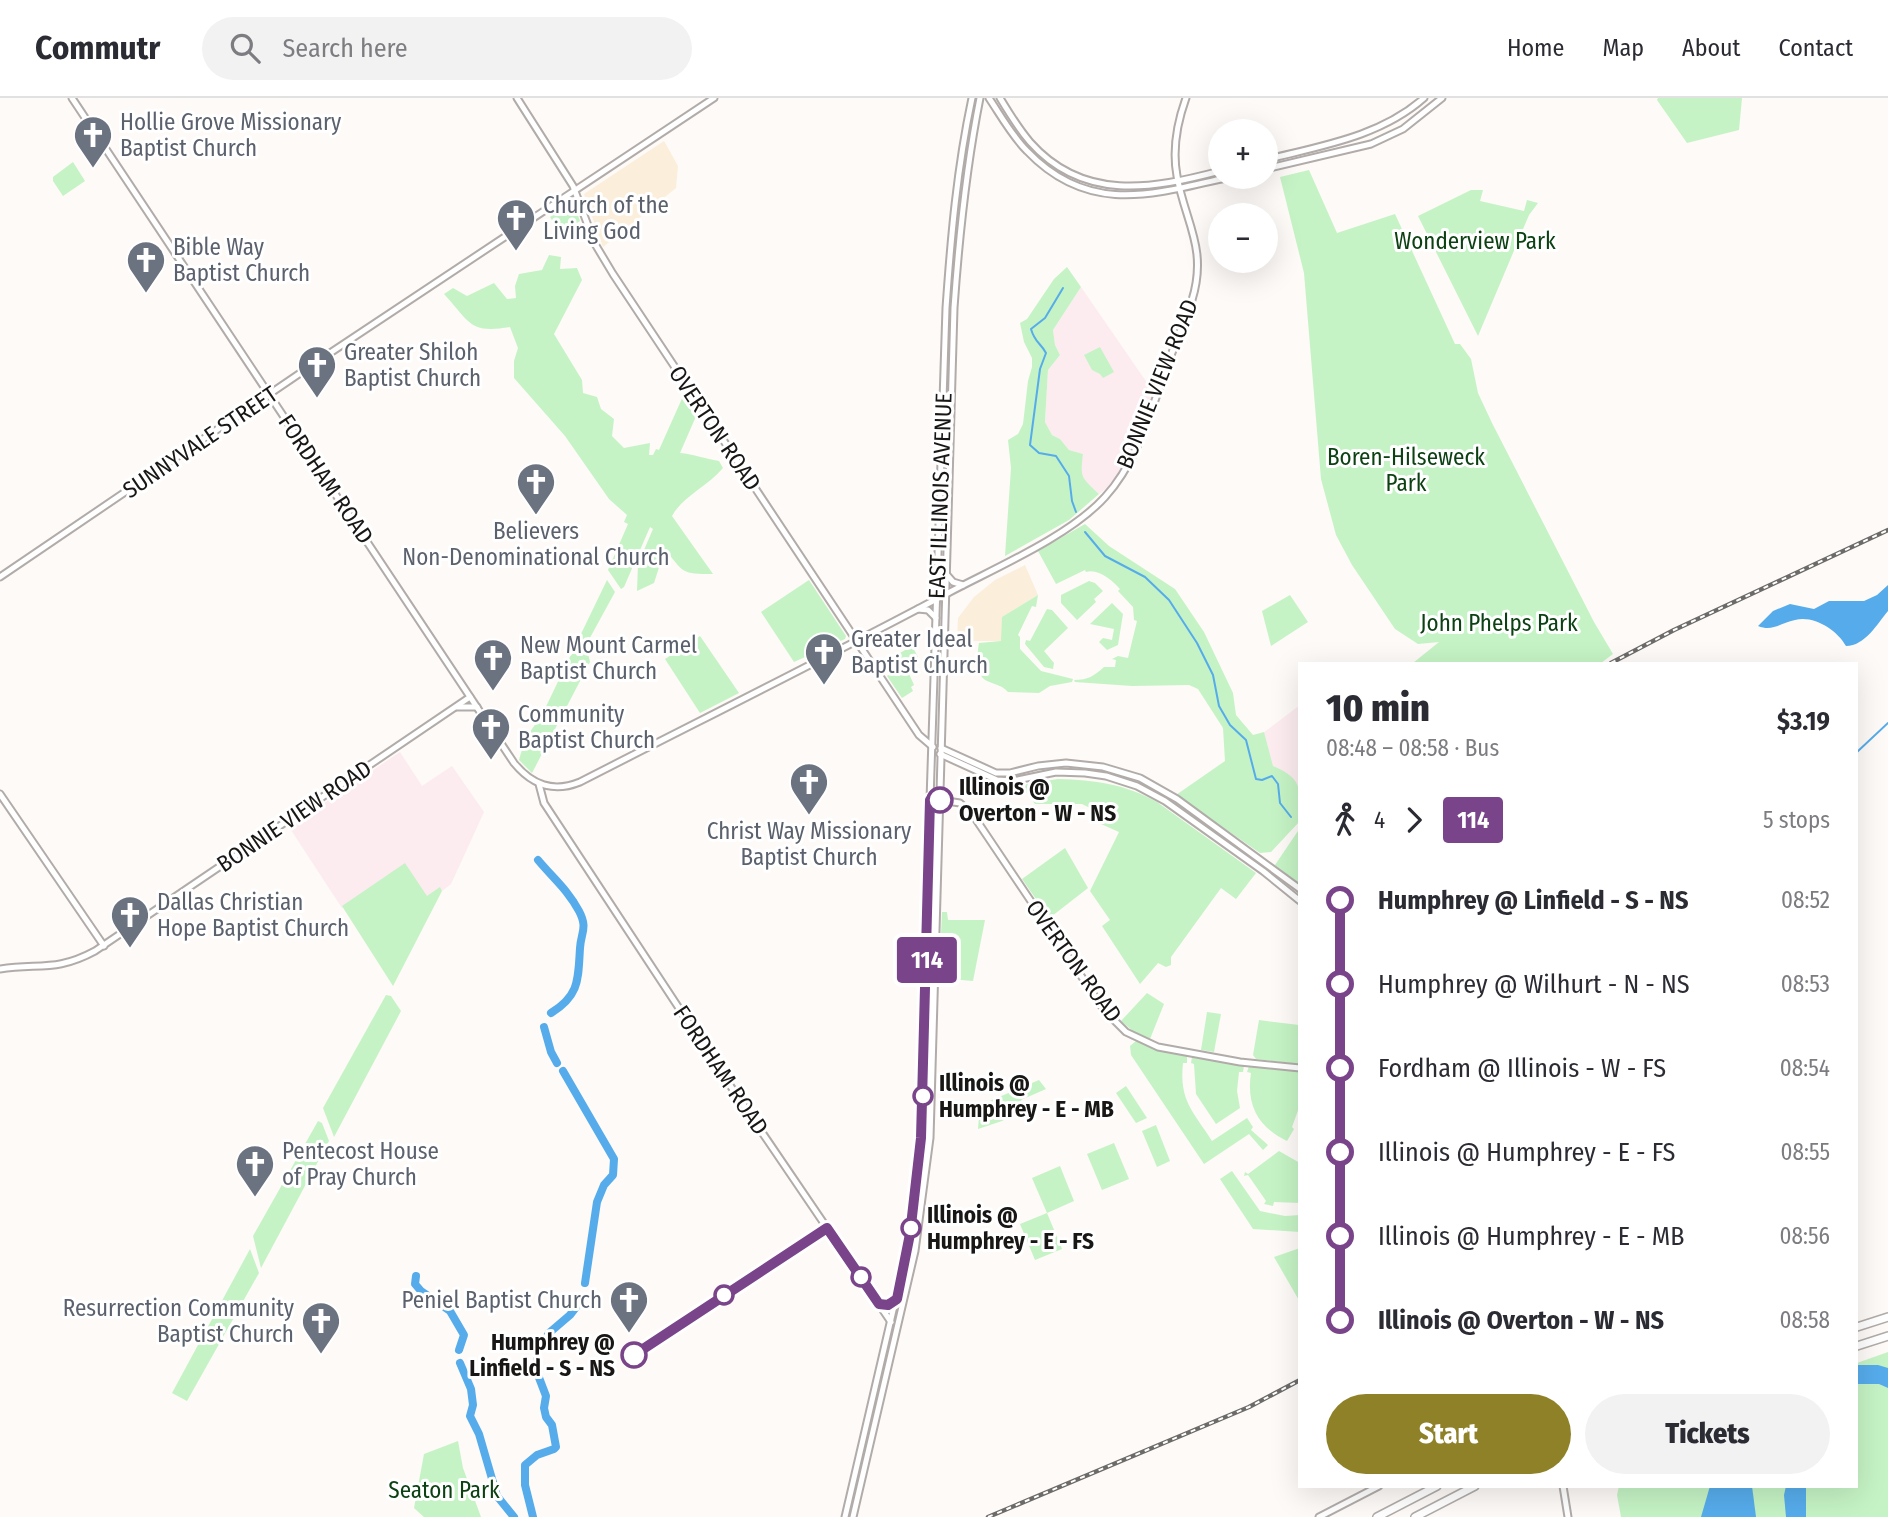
<!DOCTYPE html>
<html lang="en">
<head>
<meta charset="utf-8">
<style>
	body { margin:0; font-family:"Fira Sans Condensed",sans-serif; background:#f2f2f3; color:#2b2b33; height:100vh; display:flex; flex-direction:column; font-size:26px; white-space:nowrap }
	* { box-sizing:border-box; margin:0 }
	p { font-size:23px; color:#7c7c81 }
	.icon { flex:none; width:38px; height:38px; fill:none; stroke:currentColor; stroke-width:2; stroke-linecap:round; stroke-linejoin:round }
	.map { position:relative; flex:1; overflow:hidden }
	.panel { position:absolute; left:1298px; top:564px; width:560px; height:826px; display:flex; flex-direction:column; background:#fff; border-radius:0px; box-shadow:0 7px 28px #0002 }
	.panel>* { flex:none }
	.badge { padding:0 14px; border-radius:5px; font-size:24px; line-height:46px }
	.fabs { position:absolute; left:1208px; top:21px; display:grid; gap:14px }
	.fabs a { display:grid; place-items:center; width:70px; height:70px; border-radius:50%; background:#fff; box-shadow:0 7px 28px #0002; font-size:35px }
	.map>.badge { position:absolute; translate:-50% -50%; box-shadow:0 0 0 4px #fff }
	.legs { display:flex; align-items:center; gap:10px; height:77px; padding:0 28px; font-size:23px }
	.legs p { margin-inline-start:auto }
	.head { display:flex; align-items:center; justify-content:space-between; height:119px; padding:0 28px }
	h1 { font-size:38px; font-weight:800; line-height:52px }
	.cta { display:flex; gap:14px; margin-top:auto; padding:14px 28px }
	.cta a { flex:1; height:80px; border-radius:42px; background:#8e8128; color:#fff; font-size:28px; font-weight:800; line-height:80px; text-align:center }
	.cta a+a { background:#f2f2f3; color:#2b2b33 }
	ul { padding:0 28px; list-style:none }
	li { display:flex; align-items:center; gap:24px; height:84px; font-size:26px }
	li i { display:grid; place-items:center; width:10px; height:100%; margin:0 9px; background:currentColor }
	li i::after { content:''; width:18px; height:18px; margin:-9px; border:5px solid; border-radius:50%; background:#fff }
	li p { margin-inline-start:auto }
	li:first-child i { background:linear-gradient(#0000 50%,currentColor 0) }
	li:last-child i { background:linear-gradient(currentColor 50%,#0000 0) }
	header { display:flex; align-items:center; gap:42px; box-sizing:border-box; height:98px; padding:0 35px; background:#fff; border-bottom:2px solid #e1e1e2 }
	header strong { font-size:33px }
	nav { display:flex; gap:38px; margin-inline-start:auto; font-size:24px }
	.search { width:490px; height:63px; background:#f2f2f3; display:flex; align-items:center; gap:18px; box-sizing:border-box; padding:0 24px; border-radius:38px; color:#7c7c81; font-size:26px }
	.map>svg:first-child { display:block }
	.commercial { fill:#fbefdb }
	.education { fill:#fcecf0 }
	.green { fill:#c5f3c5 }
	.water { fill:#56aceb }
	.lines { fill:none; stroke-linecap:round; stroke-linejoin:round }
	.stream { stroke:#56aceb; stroke-width:2 }
	.river { stroke:#56aceb; stroke-width:8 }
	.secondary-casing { stroke:#b1aca9; stroke-width:9 }
	.highway-casing { stroke:#b1aca9; stroke-width:10 }
	.secondary { stroke:#fff; stroke-width:5 }
	.highway { stroke:#fff; stroke-width:7 }
	.rail-casing { stroke:#6d6b69; stroke-width:4.5 }
	.rail { stroke:#fff; stroke-width:2; stroke-dasharray:5; stroke-linecap:butt }
	.line-1-casing { stroke:#fff; stroke-width:16 }
	.line-1 { stroke:#794489; stroke-width:10 }
	.stop-1-dot { fill:#fff; stroke:#794489; stroke-width:3.5 }
	.labels { text-anchor:middle; dominant-baseline:central; stroke-width:6; stroke-linejoin:round; paint-order:stroke }
	.worship-label { font-size:23px; fill:#5b616d; stroke:#fff; text-anchor:start }
	.park-label { font-size:23px; fill:#0c4113; stroke:#fff }
	.street-label { font-size:23px; fill:#181715; stroke:#fff }
	.stop-label { font-size:23px; font-weight:bold; fill:#181715; stroke:#fff; text-anchor:start }
</style>
</head>
<body>
<header>
<strong>Commutr</strong>
<div class="search"><svg class="icon" aria-label="search" viewBox="0 0 24 24"><circle cx="10" cy="10" r="6"/><path d="M15 15l6 6"/></svg>Search here</div>
<nav><a>Home</a><a>Map</a><a>About</a><a>Contact</a></nav>
</header>
<div class="map">
<svg width="1888" height="1419" viewBox="0 0 1888 1419">
	<rect width="100%" height="100%" fill="#fefaf7"/>
	<g class="commercial">
		<polygon points="664,43 678,68 676,90 603,149 584,96"/>
		<polygon points="1025,467 1038,497 1003,519 1002,543 957,543 958,520 974,499 995,482"/>
	</g>
	<g class="education">
		<polygon points="1081,189 1154,295 1124,368 1109,388 1099,396 1085,383 1080,375 1083,356 1069,352 1060,341 1052,337 1045,324 1048,272 1060,257 1055,247 1053,232"/>
		<polygon points="1300,607 1300,718 1251,644"/>
		<polygon points="400,654 422,688 452,668 484,714 451,786 442,793 428,801 406,767 342,810 289,729"/>
	</g>
	<g class="green">
		<polygon points="1658,0 1742,0 1739,32 1687,45 1657,2"/>
		<polygon points="73,64 85,83 63,98 53,83 53,79"/>
		<polygon points="1309,72 1337,135 1395,116 1455,246 1460,246 1471,261 1478,295 1492,325 1594,524 1613,556 1601,565 1413,565 1439,544 1418,546 1395,531 1352,467 1336,437 1321,381 1304,175 1280,79"/>
		<polygon points="1471,92 1483,92 1480,103 1524,113 1527,102 1538,105 1529,117 1478,238 1418,118"/>
		<polygon points="573,104 580,123 560,135 550,119"/>
		<path d="M549 157 561 159 560 171 577 170 582 182 554 236 582 282 583 295 597 299 601 311 614 321 612 338 624 350 650 345 649 357H653L656 351 659 352 684 296 697 316 680 355C694 356 705 361 719 363L723 370C707 389 683 398 672 418L713 476C681 476 684 475 665 451L654 485 637 493 638 466 653 431 650 429 624 489 621 491 608 472 628 426 624 424 627 417 609 401 565 338 514 280V263L518 250 510 229C469 236 470 224 444 196L453 190 467 198 494 185 507 201 516 200 515 188 519 176 542 172Z"/>
		<path d="M1067 169 1081 189 1053 232 1055 247 1060 257 1048 272 1045 324 1052 337 1060 341 1069 352 1083 356C1080 380 1081 379 1099 396L1069 422 1005 458 1011 370 1008 342 1018 336 1023 326 1028 283 1032 269V260L1024 244 1020 225 1027 221 1054 181Z"/>
		<polygon points="1100,249 1114,274 1103,280 1100,276 1092,272 1084,257"/>
		<path d="M1085 426 1109 448 1175 491 1204 534 1233 595 1236 617 1253 637 1264 634 1273 668C1304 681 1300 692 1300 723L1271 754 1260 755 1176 697 1225 663 1223 630 1198 591 1189 587 1132 588 1075 584 1074 582C1088 582 1094 578 1104 569H1115L1116 562 1112 561 1118 558 1128 560 1137 523 1134 522 1133 509 1118 493 1120 491C1113 483 1098 470 1086 474L1085 472 1056 486 1038 453Z"/>
		<path d="M607 482 615 494 586 547 590 564 532 675 519 662C523 647 529 632 540 621Z"/>
		<polygon points="809,482 846,538 845,541 794,564 761,514"/>
		<polygon points="1089,483 1095,485 1103,493 1094,501 1096,504 1077,522 1061,505 1061,497"/>
		<path d="M1038 497 1036 509 1032 508 1018 537 1020 539V551L1041 573 1073 581 1072 584 1050 588 1039 595 1008 594C1002 587 996 587 987 583 975 578 977 557 979 545L1001 543 1002 519Z"/>
		<polygon points="1290,497 1308,524 1271,548 1262,513"/>
		<polygon points="1112,505 1123,516 1118,547 1107,552 1099,544 1103,540 1112,542 1114,531 1090,526"/>
		<polygon points="1047,511 1052,512 1068,530 1044,553 1054,565 1053,571 1044,569 1025,546 1026,542 1030,543"/>
		<polygon points="700,538 739,595 700,615 665,561"/>
		<polygon points="912,548 919,561 906,569 914,587 911,589 913,593 902,600 887,578 899,570 893,559"/>
		<path d="M1058 681C1095 682 1125 686 1157 704L1256 775 1236 801 1221 790 1171 859V867L1166 869 1158 865 1140 886 1102 828 1110 822 1090 793 1119 734 1101 726 1094 712 1082 706H1035L1021 687Z"/>
		<polygon points="1300,730 1300,787 1275,767"/>
		<polygon points="1065,750 1088,790 1052,818 1047,817 1022,781"/>
		<polygon points="405,765 427,798 440,789 442,793 393,888 342,808"/>
		<polygon points="942,814 947,814 948,822 985,822 973,883 939,880"/>
		<polygon points="1147,895 1164,906 1150,941 1133,933 1121,923"/>
		<polygon points="386,897 391,898 401,913 334,1039 323,1010"/>
		<polygon points="1207,914 1221,916 1214,954 1201,952"/>
		<polygon points="1259,922 1299,927 1298,966 1256,961 1253,957"/>
		<path d="M1136 943 1156 951 1187 958V965H1183C1179 1003 1193 1013 1212 1043L1247 1020 1253 1029 1251 1032 1268 1047 1263 1052 1249 1036 1204 1066 1131 957 1130 948Z"/>
		<polygon points="1192,959 1244,968 1243,974 1239,974 1237,993 1240,1010 1216,1026 1196,996 1194,966 1191,965"/>
		<path d="M1249 968 1300 974V1007L1292 1029 1294 1031 1287 1043C1258 1029 1246 1007 1251 975L1247 974Z"/>
		<polygon points="1039,982 1046,991 1021,1002 1023,1012 1002,1023 978,1031 980,1007"/>
		<polygon points="1126,988 1147,1020 1136,1025 1116,995"/>
		<polygon points="318,1023 322,1025 329,1043 261,1170 253,1138"/>
		<polygon points="1156,1027 1170,1063 1157,1069 1142,1033"/>
		<polygon points="1114,1045 1129,1081 1102,1092 1087,1056"/>
		<polygon points="1279,1053 1300,1065 1300,1105 1274,1104 1273,1108 1264,1106 1266,1103 1264,1100 1248,1077 1244,1078 1245,1074 1248,1076"/>
		<polygon points="1060,1068 1074,1103 1047,1115 1062,1151 1035,1162 1020,1126 1047,1115 1032,1080"/>
		<polygon points="1232,1073 1260,1113 1285,1118 1300,1117 1300,1134 1253,1131 1220,1081"/>
		<polygon points="1300,1150 1300,1204 1274,1159"/>
		<polygon points="250,1151 259,1175 187,1303 172,1295"/>
		<polygon points="1888,1254 1888,1419 1621,1419 1617,1397 1619,1388 1857,1388 1857,1265"/>
		<polygon points="458,1343 463,1370 481,1419 424,1419 414,1410 424,1356"/>
	</g>
	<g class="water">
		<path d="M1888 487V513C1877 526 1865 548 1846 548 1837 532 1814 517 1795 522 1780 525 1773 534 1758 528L1773 513 1790 506 1814 511 1829 503H1864L1877 497Z"/>
		<polygon points="1857,1267 1878,1267 1888,1270 1888,1290 1879,1286 1857,1286"/>
		<polygon points="1710,1388 1752,1388 1756,1419 1701,1419"/>
		<polygon points="1786,1388 1806,1388 1806,1419 1786,1419 1784,1397"/>
	</g>
	<g class="lines">
		<g class="stream">
			<path d="M1063 190 1045 220 1031 231C1035 245 1040 244 1046 255L1040 271 1030 347 1039 355 1056 358 1069 378 1072 403 1076 414"/>
			<polyline points="1085,434 1105,458 1145,479 1169,502 1197,545 1213,577 1219,608 1230,627 1246,642 1256,681 1262,682 1272,678 1278,686 1280,705 1291,719"/>
			<polyline points="1857,654 1888,625"/>
		</g>
		<g class="river">
			<path d="M538 762C553 780 568 792 579 813 588 830 581 834 580 850 578 881 580 897 551 915"/>
			<polyline points="544,929 551,954 557,965"/>
			<polyline points="563,973 614,1061 613,1077 604,1087 597,1104 585,1185"/>
			<polyline points="416,1178 415,1186 421,1193 450,1213 464,1237 459,1252"/>
			<polyline points="460,1265 471,1291 473,1307 470,1318 479,1336 497,1398 514,1419"/>
			<polyline points="533,1419 525,1387 525,1367 537,1357 554,1351 556,1349 552,1327 546,1319 544,1310 546,1298 538,1277 537,1256 549,1235 570,1217 580,1204"/>
		</g>
		<g class="secondary-casing">
			<g id="secondary">
				<path d="M72 0 514 665C532 687 553 695 580 684 703 621 826 560 948 495 995 470 1070 438 1105 399 1137 364 1150 315 1166 271 1174 248 1184 225 1192 202 1208 150 1185 124 1177 78 1172 51 1177 25 1186 0"/>
				<polyline points="517,0 573,88 595,146 613,176 919,637 933,649"/>
				<path d="M989 0C1001 18 1012 38 1027 53 1089 118 1154 96 1230 79"/>
				<path d="M1000 0C1009 15 1019 31 1030 44 1083 104 1152 91 1220 73"/>
				<path d="M1265 62C1320 48 1380 39 1424 0"/>
				<polyline points="1265,71 1371,46 1403,31 1442,0"/>
				<polyline points="946,476 953,484 963,487"/>
				<polyline points="0,479 318,263 714,0"/>
				<polyline points="918,511 928,512 936,520"/>
				<polyline points="457,609 477,609"/>
				<polyline points="941,650 996,675 1010,675 1038,668 1066,665 1103,669 1140,680 1177,701 1300,791"/>
				<polyline points="940,656 997,682 1012,683 1056,674 1085,675 1106,678 1137,688 1165,703 1263,773 1300,803"/>
				<polyline points="539,686 544,705 723,977 891,1224"/>
				<polyline points="0,696 104,848"/>
				<polyline points="940,702 960,705 973,717 1104,912 1126,934 1158,949 1240,964 1300,970"/>
				<path d="M0 871C39 865 56 874 95 853L470 599"/>
				<polyline points="879,1206 891,1206 897,1201"/>
				<polyline points="1563,1388 1568,1419"/>
				<path d="M845 1419 907 1152 921 1040 930 702 946 210C951 139 957 70 972 0"/>
				<path d="M853 1419 915 1153 930 1040 954 210C959 139 966 70 980 0"/>
				<polyline points="1319,1419 1379,1388"/>
			</g>
		</g>
		<g class="highway-casing">
			<g id="highway">
				<polyline points="1857,1229 1888,1219"/>
				<polyline points="1857,1248 1888,1238"/>
				<polyline points="1377,1419 1437,1388"/>
				<polyline points="1415,1419 1475,1388"/>
			</g>
		</g>
		<use href="#secondary" class="secondary"/>
		<use href="#highway" class="highway"/>
		<g class="rail-casing">
			<g id="rail">
				<polyline points="1611,565 1674,532 1888,432"/>
				<polyline points="988,1419 1249,1309 1300,1282"/>
			</g>
		</g>
		<use href="#rail" class="rail"/>
	</g>
	<g class="lines">
		<g class="line-1-casing">
			<polyline id="line-1" points="634,1257 827,1130 879,1206 888,1207 897,1201 910,1136 921,1040 930,702 940,702"/>
		</g>
		<use href="#line-1" class="line-1"/>
	</g>
	<defs>
		<g id="church-pin" transform="scale(2.0125)"><path d="M0 17L-7.5 6A9.5 9.5 0 1 1 7.5 6Z" fill="#6b7280" stroke="#fff"/><path d="M-1.2-6h2.4v3.5h3.3v2.4h-3.3V6h-2.4V-.1h-3.3v-2.4h3.3Z" fill="#fff"/></g>
	</defs>
	<g fill-rule="evenodd">
		<use href="#church-pin" x="93" y="37"/>
		<use href="#church-pin" x="516" y="120"/>
		<use href="#church-pin" x="146" y="162"/>
		<use href="#church-pin" x="317" y="267"/>
		<use href="#church-pin" x="536" y="384"/>
		<use href="#church-pin" x="824" y="554"/>
		<use href="#church-pin" x="493" y="560"/>
		<use href="#church-pin" x="491" y="629"/>
		<use href="#church-pin" x="809" y="684"/>
		<use href="#church-pin" x="130" y="817"/>
		<use href="#church-pin" x="255" y="1066"/>
		<use href="#church-pin" x="629" y="1202"/>
		<use href="#church-pin" x="321" y="1223"/>
	</g>
	<g class="stop-1-dot">
		<circle cx="940" cy="702" r="12"/>
		<circle cx="923" cy="998" r="9"/>
		<circle cx="911" cy="1130" r="9"/>
		<circle cx="861" cy="1179" r="9"/>
		<circle cx="724" cy="1197" r="9"/>
		<circle cx="634" cy="1257" r="12"/>
	</g>
	<g class="labels">
		<g class="worship-label">
			<text x="120" y="24">Hollie Grove Missionary<tspan x="120" dy="26">Baptist Church</tspan></text>
			<text x="543" y="107">Church of the<tspan x="543" dy="26">Living God</tspan></text>
			<text x="173" y="149">Bible Way<tspan x="173" dy="26">Baptist Church</tspan></text>
			<text x="344" y="254">Greater Shiloh<tspan x="344" dy="26">Baptist Church</tspan></text>
			<text x="536" y="433" text-anchor="middle">Believers<tspan x="536" dy="26">Non-Denominational Church</tspan></text>
			<text x="851" y="541">Greater Ideal<tspan x="851" dy="26">Baptist Church</tspan></text>
			<text x="520" y="547">New Mount Carmel<tspan x="520" dy="26">Baptist Church</tspan></text>
			<text x="518" y="616">Community<tspan x="518" dy="26">Baptist Church</tspan></text>
			<text x="809" y="733" text-anchor="middle">Christ Way Missionary<tspan x="809" dy="26">Baptist Church</tspan></text>
			<text x="157" y="804">Dallas Christian<tspan x="157" dy="26">Hope Baptist Church</tspan></text>
			<text x="282" y="1053">Pentecost House<tspan x="282" dy="26">of Pray Church</tspan></text>
			<text x="602" y="1202" text-anchor="end">Peniel Baptist Church</text>
			<text x="294" y="1210" text-anchor="end">Resurrection Community<tspan x="294" dy="26">Baptist Church</tspan></text>
		</g>
		<g class="park-label">
			<text x="1475" y="143">Wonderview Park</text>
			<text x="1406" y="359">Boren-Hilseweck<tspan x="1406" dy="26">Park</tspan></text>
			<text x="1499" y="525">John Phelps Park</text>
			<text x="444" y="1392">Seaton Park</text>
		</g>
		<g class="street-label">
			<text transform="translate(1157 286) rotate(-68)">BONNIE VIEW ROAD</text>
			<text transform="translate(715 330) rotate(56)">OVERTON ROAD</text>
			<text transform="translate(200 344) rotate(-34)">SUNNYVALE STREET</text>
			<text transform="translate(326 381) rotate(56)">FORDHAM ROAD</text>
			<text transform="translate(940 398) rotate(-88)">EAST ILLINOIS AVENUE</text>
			<text transform="translate(294 718) rotate(-34)">BONNIE VIEW ROAD</text>
			<text transform="translate(1074 863) rotate(54)">OVERTON ROAD</text>
			<text transform="translate(721 972) rotate(56)">FORDHAM ROAD</text>
		</g>
		<g class="stop-label">
			<text x="959" y="689">Illinois @<tspan x="959" dy="26">Overton - W - NS</tspan></text>
			<text x="939" y="985">Illinois @<tspan x="939" dy="26">Humphrey - E - MB</tspan></text>
			<text x="927" y="1117">Illinois @<tspan x="927" dy="26">Humphrey - E - FS</tspan></text>
			<text x="615" y="1244" text-anchor="end">Humphrey @<tspan x="615" dy="26">Linfield - S - NS</tspan></text>
		</g>
	</g>
</svg>
<div class="fabs">
<a>+</a>
<a>−</a>
</div>
<b class="badge" style="left:927px;top:862px;background:#794489;color:#fff">114</b>
<section class="panel">
<div class="head"><div><h1>10 min</h1><p>08:48 – 08:58 · Bus</p></div><b>$3.19</b></div>
<div class="legs"><svg class="icon" aria-label="walk" viewBox="0 0 24 24"><circle cx="13" cy="4" r="2"/><path d="M13 8l-2 6 4 7M11 14l-3 7M7 12l3-4h3l4 4"/></svg>4<svg class="icon" aria-label="forward" viewBox="0 0 24 24"><path d="M9 5l7 7-7 7"/></svg><b class="badge" style="background:#794489;color:#fff">114</b><p>5 stops</p></div>
<ul>
<li><i style="color:#794489"></i><b>Humphrey @ Linfield - S - NS</b><p>08:52</p></li>
<li><i style="color:#794489"></i><span>Humphrey @ Wilhurt - N - NS</span><p>08:53</p></li>
<li><i style="color:#794489"></i><span>Fordham @ Illinois - W - FS</span><p>08:54</p></li>
<li><i style="color:#794489"></i><span>Illinois @ Humphrey - E - FS</span><p>08:55</p></li>
<li><i style="color:#794489"></i><span>Illinois @ Humphrey - E - MB</span><p>08:56</p></li>
<li><i style="color:#794489"></i><b>Illinois @ Overton - W - NS</b><p>08:58</p></li>
</ul>
<div class="cta"><a>Start</a><a>Tickets</a></div>
</section>
</div>
</body>
</html>
